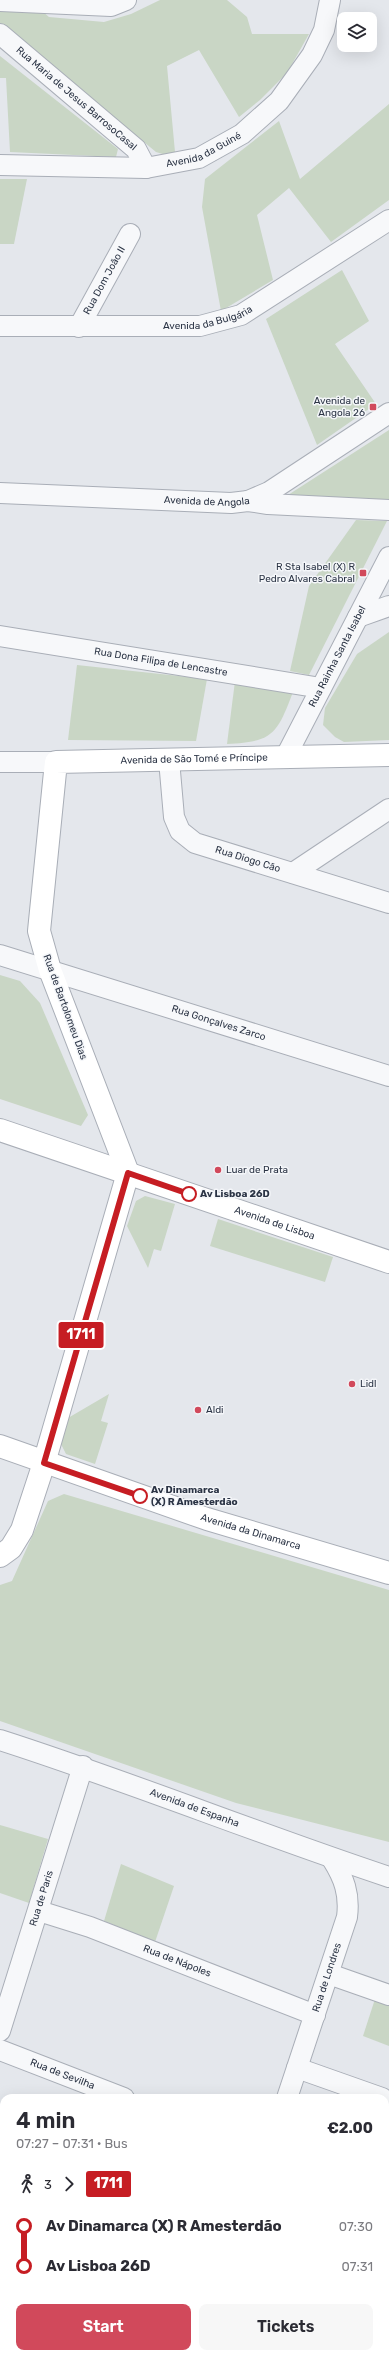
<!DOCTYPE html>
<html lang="en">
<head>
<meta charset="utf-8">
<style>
	body { margin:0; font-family:Rubik,sans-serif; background:#f7f7f7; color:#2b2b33; height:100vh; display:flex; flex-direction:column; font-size:15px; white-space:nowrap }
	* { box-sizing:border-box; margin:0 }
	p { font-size:13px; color:#7c7c81 }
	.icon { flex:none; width:22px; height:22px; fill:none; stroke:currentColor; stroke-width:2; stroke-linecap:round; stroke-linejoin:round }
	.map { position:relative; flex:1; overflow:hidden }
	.panel { position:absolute; left:0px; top:2094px; width:389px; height:264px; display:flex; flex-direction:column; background:#fff; border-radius:12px 12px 0 0; box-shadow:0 4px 16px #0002 }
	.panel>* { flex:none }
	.badge { padding:0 8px; border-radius:3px; font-size:14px; line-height:26px }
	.buttons { position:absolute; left:337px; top:12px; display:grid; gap:8px }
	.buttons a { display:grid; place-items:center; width:40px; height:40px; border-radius:8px; background:#fff; box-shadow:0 4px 16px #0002; font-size:20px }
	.map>.badge { position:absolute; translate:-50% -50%; box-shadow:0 0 0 2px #fff }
	.legs { display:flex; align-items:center; gap:6px; height:44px; padding:0 16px; font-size:13px }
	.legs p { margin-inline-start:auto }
	.head { display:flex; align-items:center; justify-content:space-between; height:68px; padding:0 16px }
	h1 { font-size:22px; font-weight:600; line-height:30px }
	.cta { display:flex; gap:8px; margin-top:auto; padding:8px 16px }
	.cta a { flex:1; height:46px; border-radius:8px; background:#d1495b; color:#fff; font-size:16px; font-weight:600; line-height:46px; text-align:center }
	.cta a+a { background:#f7f7f7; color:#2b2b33 }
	ul { padding:0 16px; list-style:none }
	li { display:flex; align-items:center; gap:14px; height:40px; font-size:15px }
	li i { display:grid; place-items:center; width:6px; height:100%; margin:0 5px; background:currentColor }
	li i::after { content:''; width:10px; height:10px; margin:-5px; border:3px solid; border-radius:50%; background:#fff }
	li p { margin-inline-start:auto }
	li:first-child i { background:linear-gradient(#0000 50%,currentColor 0) }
	li:last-child i { background:linear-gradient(currentColor 50%,#0000 0) }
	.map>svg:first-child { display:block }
	.green { fill:#c9d6c5 }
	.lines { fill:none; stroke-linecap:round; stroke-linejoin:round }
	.street-casing { stroke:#a9aeb7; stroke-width:22 }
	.secondary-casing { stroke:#a9aeb7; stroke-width:24 }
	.street { stroke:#f7f8fa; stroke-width:20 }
	.secondary { stroke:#fff; stroke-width:22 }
	.line-1-casing { stroke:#fff; stroke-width:9 }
	.line-1 { stroke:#c61d23; stroke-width:6 }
	.poi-dot { fill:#d1495b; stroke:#f4f6f9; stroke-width:1.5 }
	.stop-1-dot { fill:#fff; stroke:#c61d23; stroke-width:2 }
	.labels { text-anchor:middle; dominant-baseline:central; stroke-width:3; stroke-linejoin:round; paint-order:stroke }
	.street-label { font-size:10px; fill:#2b3445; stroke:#f4f6f9 }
	.poi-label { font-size:10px; fill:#2b3445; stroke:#f4f6f9; text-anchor:start }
	.stop-label { font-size:10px; font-weight:bold; fill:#2b3445; stroke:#f4f6f9; text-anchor:start }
</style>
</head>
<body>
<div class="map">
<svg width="389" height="2358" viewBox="0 0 389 2358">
	<rect width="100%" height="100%" fill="#e4e7ec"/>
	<g class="green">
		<polygon points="160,0 227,0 247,17 252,34 309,34 287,73 260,100 239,117 199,50 167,66 175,152 166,155 156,152 0,23 0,11 42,11 49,17 104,22 131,14"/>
		<polygon points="0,56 118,149 116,157 10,152 6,78 0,78"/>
		<polygon points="389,104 389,200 331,242 289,188 257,215 273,280 221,311 202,207 205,179 279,121 300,179"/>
		<polygon points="0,179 27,179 14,244 0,244"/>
		<polygon points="342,270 369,321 335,344 376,404 317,445 266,319"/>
		<polygon points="389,430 389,505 289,501 288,495"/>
		<polygon points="356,520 387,521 309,675 290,671 309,586"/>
		<polygon points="389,632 389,740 344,742 335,737 323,725 325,708 357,654"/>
		<polygon points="77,665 207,679 196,741 68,740"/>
		<path d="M235 681 293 692C277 734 273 742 227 744Z"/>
		<polygon points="0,975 20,981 40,1003 88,1115 81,1126 0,1099"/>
		<polygon points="145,1196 175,1204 161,1251 154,1249 148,1268 127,1226 136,1201"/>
		<polygon points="218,1219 333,1257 325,1282 210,1246"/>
		<polygon points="109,1394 101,1421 108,1423 95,1464 66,1454 61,1444 68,1418"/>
		<polygon points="64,1494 389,1590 389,1842 236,1803 0,1721 0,1585 12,1581 48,1501"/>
		<polygon points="0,1825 48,1839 29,1903 0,1893"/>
		<polygon points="121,1864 174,1886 155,1942 104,1921"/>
		<polygon points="375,1999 389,2004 389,2046 363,2036"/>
		<polygon points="0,2263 4,2265 4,2354 207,2354 217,2358 0,2358"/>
	</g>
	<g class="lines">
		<g class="street-casing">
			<g id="street">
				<polyline points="0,1 111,6 126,0"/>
				<path id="s1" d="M0 34 136 149 146 168"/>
				<path id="s2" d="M0 165 146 168 199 158 242 134 279 101 312 55 324 30 330 0"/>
				<path id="s3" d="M0 326H200L241 315 389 220"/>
				<path id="s4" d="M79 327 130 234"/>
				<path id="s5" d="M0 493 231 503 248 501 269 492 389 413"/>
				<polyline points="248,501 268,504 389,510"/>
				<polyline points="358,617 389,606"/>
				<path id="s6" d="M0 636 321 688"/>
				<path id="s7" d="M286 756 389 557"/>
				<path id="s8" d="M169 760 174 817 180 831 195 843 389 903"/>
				<polyline points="0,762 56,762"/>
				<polyline points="293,873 389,809"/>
				<path id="s9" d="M0 955 389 1076"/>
				<path id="s10" d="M0 1740C131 1782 259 1834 389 1877"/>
				<path id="s11" d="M39 1911 90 1927 315 2015"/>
				<polyline points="329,1974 389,1995"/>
				<path id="s12" d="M0 2031 83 1766"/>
				<path id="s13" d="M0 2050 124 2098"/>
				<polyline points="297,2068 382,2098"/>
				<path id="s14" d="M287 2098 347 1917C350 1894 344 1878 332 1859"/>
				<polyline points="0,2254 4,2255"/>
				<polyline points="236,2354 247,2358"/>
				<polyline points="280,2358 281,2354"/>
			</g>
		</g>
		<g class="secondary-casing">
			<g id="secondary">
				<path id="s15" d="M0 1130 389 1262"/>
				<path id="s16" d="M128 1173 50 970 39 931 56 762 389 755"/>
				<path id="s17" d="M0 1446 207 1519 389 1573"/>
				<polyline points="0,1556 11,1548 22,1530 44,1463 128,1173"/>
			</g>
		</g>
		<use href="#street" class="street"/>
		<use href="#secondary" class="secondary"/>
	</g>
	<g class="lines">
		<g class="line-1-casing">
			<polyline id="line-1" points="140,1496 44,1463 128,1173 189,1194"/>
		</g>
		<use href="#line-1" class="line-1"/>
	</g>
	<g class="poi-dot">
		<rect x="369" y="403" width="8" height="8" rx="2"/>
		<rect x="359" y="569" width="8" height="8" rx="2"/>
		<circle cx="218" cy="1170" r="4"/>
		<circle cx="352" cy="1384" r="4"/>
		<circle cx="198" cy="1410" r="4"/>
	</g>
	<g class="stop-1-dot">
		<circle cx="189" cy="1194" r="7"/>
		<circle cx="140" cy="1496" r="7"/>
	</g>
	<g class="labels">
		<g class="street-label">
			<text stroke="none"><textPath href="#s1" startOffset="100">Rua Maria de Jesus BarrosoCasal</textPath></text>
			<text stroke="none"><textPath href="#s2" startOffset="207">Avenida da Guiné</textPath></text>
			<text stroke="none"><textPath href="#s4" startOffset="53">Rua Dom João II</textPath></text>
			<text stroke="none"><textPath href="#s3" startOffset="209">Avenida da Bulgária</textPath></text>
			<text stroke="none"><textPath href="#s5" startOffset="207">Avenida de Angola</textPath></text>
			<text stroke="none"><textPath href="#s7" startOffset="112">Rua Rainha Santa Isabel</textPath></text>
			<text stroke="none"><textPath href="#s6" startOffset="163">Rua Dona Filipa de Lencastre</textPath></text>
			<text stroke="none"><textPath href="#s16" startOffset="566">Avenida de São Tomé e Príncipe</textPath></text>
			<text stroke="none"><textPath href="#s8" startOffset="147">Rua Diogo Cão</textPath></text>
			<text transform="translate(65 1007) rotate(70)">Rua de Bartolomeu Dias</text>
			<text stroke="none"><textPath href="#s9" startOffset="229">Rua Gonçalves Zarco</textPath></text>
			<text stroke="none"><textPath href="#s15" startOffset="290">Avenida de Lisboa</textPath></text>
			<text stroke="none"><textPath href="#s17" startOffset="265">Avenida da Dinamarca</textPath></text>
			<text stroke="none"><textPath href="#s10" startOffset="206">Avenida de Espanha</textPath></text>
			<text stroke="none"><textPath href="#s12" startOffset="139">Rua de Paris</textPath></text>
			<text stroke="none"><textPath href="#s11" startOffset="147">Rua de Nápoles</textPath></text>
			<text stroke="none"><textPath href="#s14" startOffset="127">Rua de Londres</textPath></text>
			<text stroke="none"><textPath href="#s13" startOffset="67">Rua de Sevilha</textPath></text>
		</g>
		<g class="poi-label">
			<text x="365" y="401" text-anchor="end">Avenida de<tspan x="365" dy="12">Angola 26</tspan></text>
			<text x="355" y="567" text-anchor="end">R Sta Isabel (X) R<tspan x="355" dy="12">Pedro Alvares Cabral</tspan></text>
			<text x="226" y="1170">Luar de Prata</text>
			<text x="360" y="1384">Lidl</text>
			<text x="206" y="1410">Aldi</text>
		</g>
		<g class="stop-label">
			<text x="200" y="1194">Av Lisboa 26D</text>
			<text x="151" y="1490">Av Dinamarca<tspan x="151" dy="12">(X) R Amesterdão</tspan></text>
		</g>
	</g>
</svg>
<div class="buttons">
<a><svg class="icon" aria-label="layers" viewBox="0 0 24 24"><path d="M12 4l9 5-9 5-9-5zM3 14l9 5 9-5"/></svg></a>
</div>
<b class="badge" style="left:81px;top:1335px;background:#c61d23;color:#fff">1711</b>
<section class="panel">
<div class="head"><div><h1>4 min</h1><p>07:27 – 07:31 · Bus</p></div><b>€2.00</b></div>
<div class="legs"><svg class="icon" aria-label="walk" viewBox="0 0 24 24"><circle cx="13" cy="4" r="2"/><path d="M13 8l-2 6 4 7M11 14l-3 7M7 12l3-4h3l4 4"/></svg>3<svg class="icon" aria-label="forward" viewBox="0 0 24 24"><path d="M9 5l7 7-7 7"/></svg><b class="badge" style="background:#c61d23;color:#fff">1711</b></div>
<ul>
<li><i style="color:#c61d23"></i><b>Av Dinamarca (X) R Amesterdão</b><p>07:30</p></li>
<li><i style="color:#c61d23"></i><b>Av Lisboa 26D</b><p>07:31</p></li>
</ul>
<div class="cta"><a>Start</a><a>Tickets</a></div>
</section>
</div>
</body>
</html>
